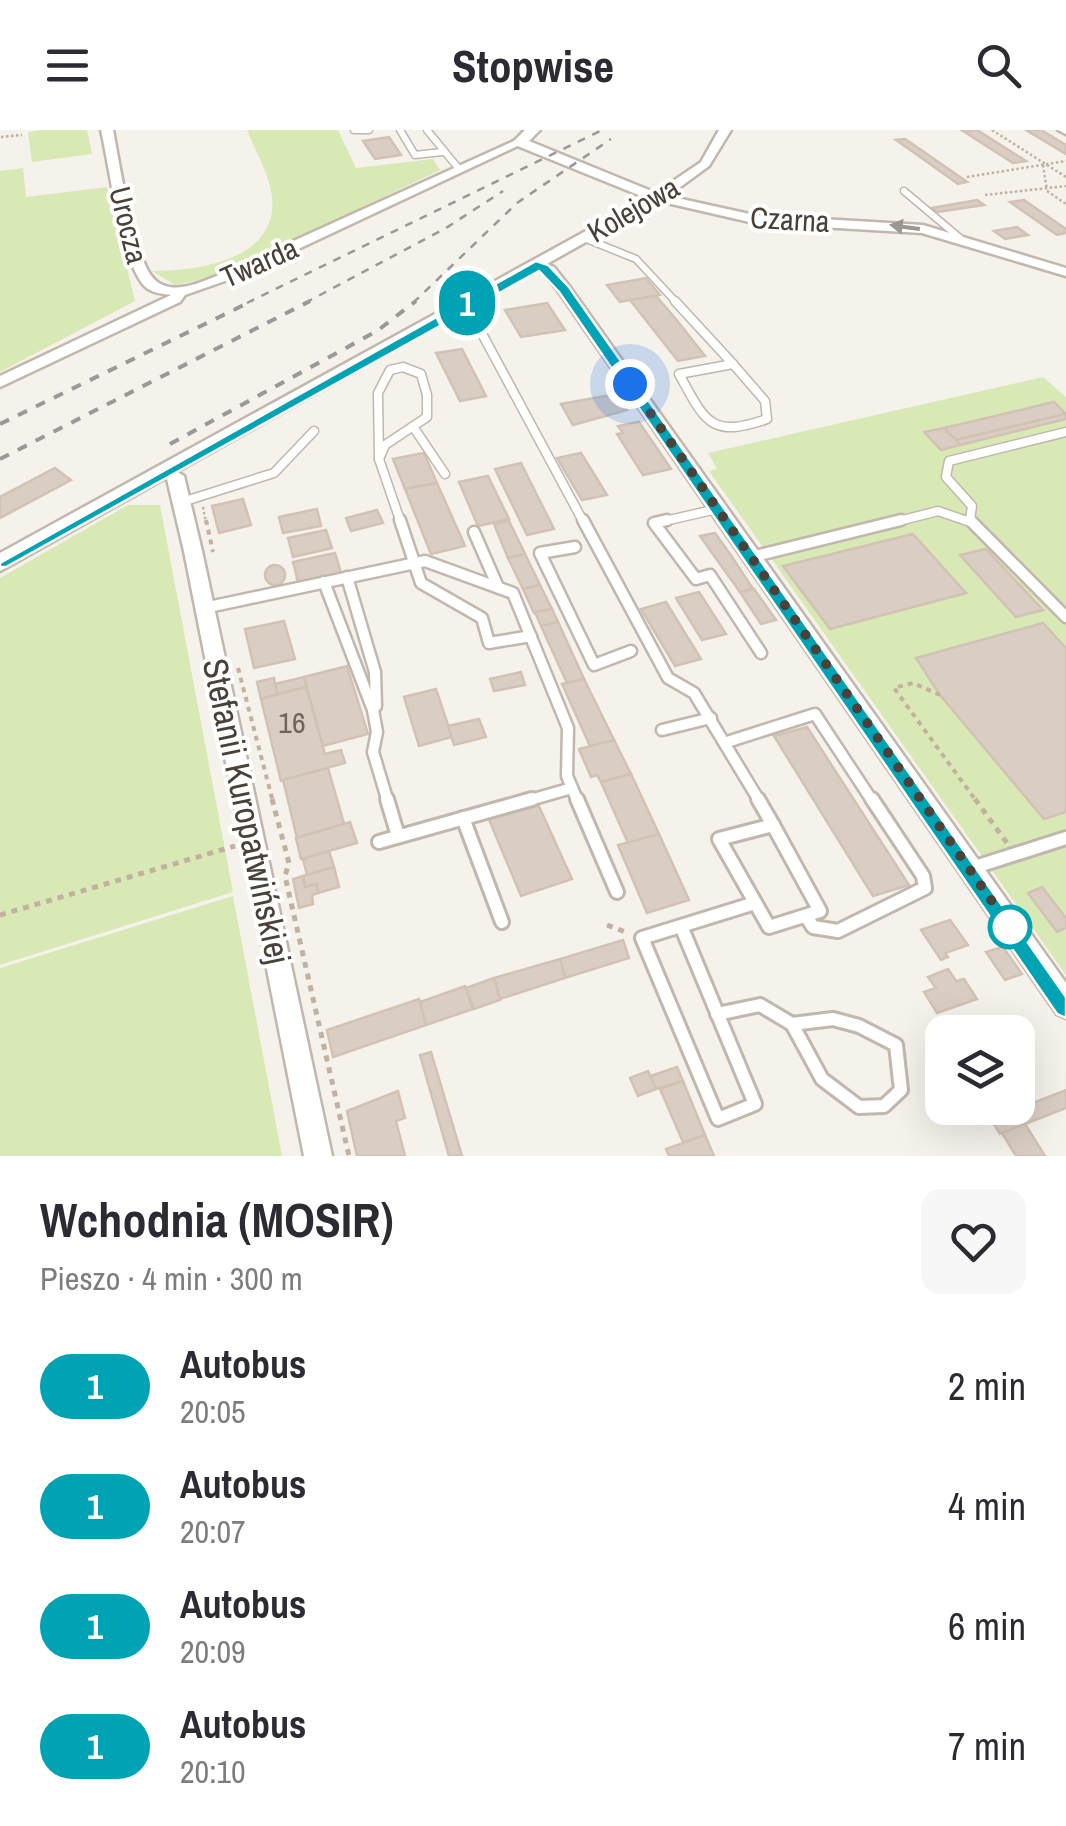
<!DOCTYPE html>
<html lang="pl">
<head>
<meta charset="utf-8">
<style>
	body { margin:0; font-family:"Archivo Narrow",sans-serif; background:#f7f7f7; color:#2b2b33; height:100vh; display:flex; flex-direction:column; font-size:38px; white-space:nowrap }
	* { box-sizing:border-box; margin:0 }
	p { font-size:32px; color:#7c7c81 }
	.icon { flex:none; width:55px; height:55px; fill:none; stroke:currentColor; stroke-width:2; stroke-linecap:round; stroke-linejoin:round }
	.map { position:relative; height:1026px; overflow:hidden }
	.details { display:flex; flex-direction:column; background:#fff; flex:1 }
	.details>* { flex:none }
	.badge { padding:0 20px; border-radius:32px; font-size:35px; line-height:65px }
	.tools { position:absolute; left:925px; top:885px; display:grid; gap:20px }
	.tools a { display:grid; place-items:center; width:110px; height:110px; border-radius:20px; background:#fff; box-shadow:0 10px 40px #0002; font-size:50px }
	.you { position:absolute; width:50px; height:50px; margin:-25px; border:8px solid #fff; border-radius:50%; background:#1a73e8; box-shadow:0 0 0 15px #1a73e833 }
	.map>.badge { position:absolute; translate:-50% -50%; box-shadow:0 0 0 5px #fff }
	.round { display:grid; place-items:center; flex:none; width:105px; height:105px; border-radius:20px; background:#f7f7f7 }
	.headline { display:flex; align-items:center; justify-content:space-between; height:170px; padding:0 40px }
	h1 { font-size:48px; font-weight:800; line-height:75px }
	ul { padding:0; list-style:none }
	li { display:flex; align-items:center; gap:30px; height:120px; padding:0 40px }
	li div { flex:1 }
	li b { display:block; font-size:38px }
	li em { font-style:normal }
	li .badge { min-width:110px; font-weight:700; text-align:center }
	header { display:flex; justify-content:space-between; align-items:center; height:130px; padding:0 40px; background:#fff; font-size:45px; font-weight:800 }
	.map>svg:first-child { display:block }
	.green { fill:#d9e9b5 }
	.building { fill:#dacec4; stroke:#d2c2b4; stroke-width:2.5 }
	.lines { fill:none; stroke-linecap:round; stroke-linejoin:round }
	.service-far3-casing { stroke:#c1b7ad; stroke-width:9 }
	.service-far2-casing { stroke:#c1b7ad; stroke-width:11 }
	.service-far1-casing { stroke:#c1b7ad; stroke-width:15 }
	.service-casing { stroke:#c1b7ad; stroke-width:18 }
	.minor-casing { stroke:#c1b7ad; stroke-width:5 }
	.tertiary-casing { stroke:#c1b7ad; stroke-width:5 }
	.path-far2 { stroke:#c3b19f; stroke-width:2.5; stroke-dasharray:2.5 2.5; stroke-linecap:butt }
	.path-far1 { stroke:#c3b19f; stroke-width:4; stroke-dasharray:5 5; stroke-linecap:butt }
	.path { stroke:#c3b19f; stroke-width:5; stroke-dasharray:6 6; stroke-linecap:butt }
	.service-far3 { stroke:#fff; stroke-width:6 }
	.service-far2 { stroke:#fff; stroke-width:8 }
	.service-far1 { stroke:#fff; stroke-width:10 }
	.service { stroke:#fff; stroke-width:12 }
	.minor { fill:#fff; fill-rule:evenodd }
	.tertiary { fill:#fff; fill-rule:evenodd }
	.rail-far1 { stroke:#999; stroke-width:2.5; stroke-dasharray:8 8; stroke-linecap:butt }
	.rail { stroke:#999; stroke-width:4; stroke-dasharray:10 10; stroke-linecap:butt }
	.oneway { fill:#9b9692 }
	.line { fill:#00a3b4; stroke:#fff; stroke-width:2.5 }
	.walk { stroke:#4a4139; stroke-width:10; stroke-dasharray:0 18 }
	.stop-dot { fill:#fff; stroke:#00a3b4; stroke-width:5 }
	.labels { text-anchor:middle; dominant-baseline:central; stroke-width:8; stroke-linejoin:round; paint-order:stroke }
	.far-street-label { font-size:30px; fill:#4a4139; stroke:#fff }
	.number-label { font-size:30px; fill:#6e645c }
	.street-label { font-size:35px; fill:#4a4139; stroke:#fff }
</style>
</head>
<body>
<header><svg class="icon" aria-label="menu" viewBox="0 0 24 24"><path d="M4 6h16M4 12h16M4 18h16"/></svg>Stopwise<svg class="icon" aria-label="search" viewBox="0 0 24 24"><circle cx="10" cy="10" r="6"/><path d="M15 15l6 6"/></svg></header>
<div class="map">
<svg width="1066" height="1026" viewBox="0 0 1066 1026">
	<rect width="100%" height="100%" fill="#f5f1eb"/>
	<g class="green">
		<polygon points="43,0 87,0 92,24 32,32 28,2"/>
		<path d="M247 0H338L356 38 433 29 440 40 218 146 175 155 152 141C195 141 279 131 272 67 270 46 255 20 247 0Z"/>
		<polygon points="23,38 26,67 107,57 135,171 0,242 0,41"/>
		<polygon points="1043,247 1066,267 1066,845 709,341 717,339 708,323"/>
		<polygon points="128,375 160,375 233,762 0,835 0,448"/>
		<polygon points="233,766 282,1026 0,1026 0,838"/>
	</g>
	<g class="building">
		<polygon points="977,0 1026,31 1013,33 963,1"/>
		<polygon points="1026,0 1041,0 1066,15 1066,24"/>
		<polygon points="389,7 401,25 375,29 363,11"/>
		<polygon points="905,9 927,24 967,52 958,54 896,10"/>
		<polygon points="977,70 984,75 938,82 932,78"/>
		<polygon points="1024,70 1066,99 1066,103 1057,105 1010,72"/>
		<polygon points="1017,97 1028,105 1005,109 994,101"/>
		<polygon points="646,148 660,165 620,172 607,155"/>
		<polygon points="656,166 675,188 705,226 678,231 630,170"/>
		<polygon points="547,173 565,200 521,207 505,180"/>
		<polygon points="462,219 486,266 460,271 436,223"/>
		<polygon points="617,264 627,280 573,295 561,274"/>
		<polygon points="1054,272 1066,284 956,310 944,298"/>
		<polygon points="1066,284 1066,289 960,315 956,310"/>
		<polygon points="639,292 671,339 643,345 617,304 623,303 618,296"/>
		<polygon points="944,298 956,310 960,315 941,320 924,302"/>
		<polygon points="424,323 437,353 405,359 393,329"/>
		<polygon points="581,323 607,365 582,370 557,328"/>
		<polygon points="521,333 554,399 527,405 495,339"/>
		<polygon points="55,338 71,350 0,388 0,367"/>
		<polygon points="488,346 509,389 478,396 459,352"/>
		<polygon points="437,353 465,416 431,424 405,359"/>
		<polygon points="243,369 251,395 219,403 212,376"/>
		<polygon points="317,379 321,396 283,403 279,387"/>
		<polygon points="377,380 383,393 351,401 346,388"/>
		<polygon points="509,391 525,424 508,428 494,394"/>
		<polygon points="326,400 332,418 293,427 288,408"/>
		<polygon points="715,403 732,427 753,459 740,462 700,406"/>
		<polygon points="913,404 966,463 830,499 783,436"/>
		<polygon points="986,419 1043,480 1016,487 960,425"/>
		<polygon points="335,423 341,443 298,452 293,432"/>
		<polygon points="525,424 540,455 523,459 508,428"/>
		<circle cx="275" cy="445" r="10"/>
		<polygon points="540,455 552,479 534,483 523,459"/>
		<polygon points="754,459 776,490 761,494 740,462"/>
		<polygon points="699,462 726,504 702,510 676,468"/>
		<polygon points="666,472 701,529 675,536 641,479"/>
		<polygon points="552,479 558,492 541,496 535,482"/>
		<polygon points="284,491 295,529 254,538 245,499"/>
		<polygon points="558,492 584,549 567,553 541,496"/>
		<polygon points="1043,493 1066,518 1066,682 1044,689 940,565 916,528"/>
		<polygon points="347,536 368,604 323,616 304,547"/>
		<polygon points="521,542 525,555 494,561 490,549"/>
		<polygon points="304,547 306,557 277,564 275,554"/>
		<polygon points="274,548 277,564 261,569 257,552"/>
		<polygon points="584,549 614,610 590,616 562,554"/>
		<polygon points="306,557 325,624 341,620 345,633 281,651 261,569"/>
		<polygon points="436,559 452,607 419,616 404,567"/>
		<polygon points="479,589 486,607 454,615 448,596"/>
		<polygon points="807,597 909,755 873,766 774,606"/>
		<polygon points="614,610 631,644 601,652 597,645 591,647 579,619"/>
		<polygon points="328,638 344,694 297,708 283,650"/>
		<polygon points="631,644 659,704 628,713 601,652"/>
		<polygon points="537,672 572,749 521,766 488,687"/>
		<polygon points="350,692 357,713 301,729 296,708"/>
		<polygon points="659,704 689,770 647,783 618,715"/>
		<polygon points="329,721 334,737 307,745 303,729"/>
		<polygon points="334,737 339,757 318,763 316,754 305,757 303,746"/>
		<polygon points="303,746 305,757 316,754 318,763 312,765 313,774 299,778 293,749"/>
		<polygon points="1042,757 1066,788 1066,798 1057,802 1028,763"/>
		<polygon points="950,790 968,815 945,823 948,827 941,830 921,800"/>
		<polygon points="623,810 629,828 565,848 560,829"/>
		<polygon points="1003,817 1022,844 1005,850 986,822"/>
		<polygon points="560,829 565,848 500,869 494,848"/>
		<polygon points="948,839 956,851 964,849 977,869 937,883 924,862 936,858 928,847"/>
		<polygon points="494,848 500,870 474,879 466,858"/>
		<polygon points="465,856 473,879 426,895 420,872"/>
		<polygon points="419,869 426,895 333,927 327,900"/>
		<polygon points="431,922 462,1026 449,1026 420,925"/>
		<polygon points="677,937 683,951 656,959 650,946"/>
		<polygon points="648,941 656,959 638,966 630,948"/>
		<polygon points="683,951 705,1005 683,1012 660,959"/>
		<polygon points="1066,960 1066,978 1000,1004 987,983 1001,978 1015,980"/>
		<polygon points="398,961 405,988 396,991 405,1026 357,1026 347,981"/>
		<polygon points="1025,994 1045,1026 1016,1026 1002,1003"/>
		<polygon points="705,1005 714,1026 669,1026 666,1019"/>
	</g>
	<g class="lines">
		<g class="service-far3-casing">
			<g id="service-far3">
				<polyline points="354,0 369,0"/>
				<polyline points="400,0 415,25 442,22"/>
				<polyline points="427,0 459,39"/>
				<polyline points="904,61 960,108"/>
				<polyline points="584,108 636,129 677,173"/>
			</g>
		</g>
		<g class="service-far2-casing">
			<g id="service-far2">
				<polyline points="675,171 733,234"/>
				<polyline points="466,174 584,393"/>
				<path d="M733 234 765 271 767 289C710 309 705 291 679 244Z"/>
				<polygon points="403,237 421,244 427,265 427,287 385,315 379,329 378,263 390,240"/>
				<polyline points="414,298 445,344"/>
				<polyline points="379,329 401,393"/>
				<polyline points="182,372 274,343 314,301"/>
				<polyline points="970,390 972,376 946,347 949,331 1066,302"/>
				<polyline points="656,393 717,379"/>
				<polyline points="891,393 938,381 973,393"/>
			</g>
		</g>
		<g class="service-far1-casing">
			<g id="service-far1">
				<polyline points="400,390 421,453 482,488 489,513 531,506"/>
				<polyline points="583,390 668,548 694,563 760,672"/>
				<polyline points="667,390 654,393 696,449 710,445 761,523"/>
				<polyline points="970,390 1066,487"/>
				<polyline points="474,402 498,457"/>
				<polyline points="575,417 540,423 594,535 631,521"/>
				<polyline points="751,427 901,390"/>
				<polyline points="347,447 375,542 376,576"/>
				<polyline points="324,452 373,580 377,602 373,622 388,672"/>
				<polyline points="204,478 425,431 513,463 568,598 567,646 578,672"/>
				<polyline points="662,600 711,588"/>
				<polyline points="727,612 815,584 873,672"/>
				<polyline points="523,672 572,658"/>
			</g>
		</g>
		<g class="service-casing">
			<g id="service">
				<polyline points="387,669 398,706"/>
				<polyline points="577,669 617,762"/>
				<polyline points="758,669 773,695"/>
				<polyline points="463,688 502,792"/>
				<polygon points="773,695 820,781 769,797 719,709"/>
				<polyline points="379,712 532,669"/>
				<polyline points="972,738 1066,708"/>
				<polyline points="806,786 813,797 838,801 925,758 923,746 872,669"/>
				<polyline points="681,796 755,974 718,989 642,808 755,773"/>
				<polyline points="717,884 760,875 792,894"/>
				<polygon points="833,889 859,896 896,915 901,960 884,976 859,977 822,949 792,894"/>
			</g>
		</g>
		<g class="minor-casing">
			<g id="minor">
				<path d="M101 0H113C119 30 134 132 155 150 171 165 197 154 214 147L516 10 526 12 245 144 185 165 180 172 0 257V246L171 165C163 164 154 163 148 159 122 141 109 33 101 0Z"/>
				<polygon points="719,0 731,0 709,36 668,66 754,85 923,95 1066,138 1066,146 922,103 754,93 654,70 654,64 701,32"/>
				<polygon points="1058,0 1066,0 1066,4"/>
				<polygon points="537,131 554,137 569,156 1066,853 1066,888 1057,884 559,162 544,143 530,135"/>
				<polygon points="167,336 184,346 202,421 332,1026 304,1026 184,421 167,349 159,341"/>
			</g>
		</g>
		<g class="tertiary-casing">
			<polygon id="tertiary" points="525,0 540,0 529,11 666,67 0,441 0,423 646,68 515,15 513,12"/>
		</g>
		<g class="path-far2">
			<polyline points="992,0 1066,47"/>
			<polyline points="1,7 22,5"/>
			<polyline points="1043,35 1047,60"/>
			<polyline points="967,47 1066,31"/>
			<polyline points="1047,61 1066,74"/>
			<polyline points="985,65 1066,56"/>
			<polyline points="203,377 206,393"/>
		</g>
		<g class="path-far1">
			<polyline points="206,390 213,422"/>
			<polyline points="238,538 273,672"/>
			<polyline points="940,565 913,553 894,558 977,672"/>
		</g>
		<g class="path">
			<polyline points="272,669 289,733 285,746 349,1026"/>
			<polyline points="975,669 1007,713"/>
			<polyline points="0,785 235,716"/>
			<polyline points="607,795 628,803"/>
		</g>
		<use href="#service-far3" class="service-far3"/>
		<use href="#service-far2" class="service-far2"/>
		<use href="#service-far1" class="service-far1"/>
		<use href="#service" class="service"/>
		<use href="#minor" class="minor"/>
		<use href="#tertiary" class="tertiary"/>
		<g class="rail-far1">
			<polyline points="247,173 602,0"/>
			<polyline points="305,173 446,98 503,61"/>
			<polyline points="413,173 517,73 611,9"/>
		</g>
		<g class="rail">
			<polyline points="0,294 252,171"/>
			<polyline points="170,314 377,201 416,171"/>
			<polyline points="0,329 310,171"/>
		</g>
	</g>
	<defs><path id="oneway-solid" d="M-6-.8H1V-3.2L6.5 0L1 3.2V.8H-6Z" transform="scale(2.5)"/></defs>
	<use class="oneway" href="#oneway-solid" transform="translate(905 97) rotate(-172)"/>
	<polygon class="line" points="536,131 548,135 569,157 1066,867 1066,888 1057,884 559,162 539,141 6,437 0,437 0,433"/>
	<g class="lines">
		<polyline class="walk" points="630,254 1010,797"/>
	</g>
	<circle class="stop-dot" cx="1010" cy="797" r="20"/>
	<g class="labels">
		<g class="far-street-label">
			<text transform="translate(633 79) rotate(-30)">Kolejowa</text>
			<text transform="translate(790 89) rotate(3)">Czarna</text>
			<text transform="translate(129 95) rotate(76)">Urocza</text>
			<text transform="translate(259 132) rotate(-24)">Twarda</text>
		</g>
		<g class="number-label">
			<text x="292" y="592">16</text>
		</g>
		<g class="street-label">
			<text transform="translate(247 681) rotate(78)">Stefanii Kuropatwińskiej</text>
		</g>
	</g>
</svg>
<div class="tools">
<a><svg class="icon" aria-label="layers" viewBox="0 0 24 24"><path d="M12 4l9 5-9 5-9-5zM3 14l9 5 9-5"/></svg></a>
</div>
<div class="you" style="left:630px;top:254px"></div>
<b class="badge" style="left:467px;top:173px;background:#00a3b4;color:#fff">1</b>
</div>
<section class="details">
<div class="headline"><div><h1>Wchodnia (MOSIR)</h1><p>Pieszo · 4 min · 300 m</p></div><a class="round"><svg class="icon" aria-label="heart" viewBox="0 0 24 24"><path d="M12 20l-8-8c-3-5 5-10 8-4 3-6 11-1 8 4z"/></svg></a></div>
<ul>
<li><span class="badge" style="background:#00a3b4;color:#fff">1</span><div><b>Autobus</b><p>20:05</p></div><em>2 min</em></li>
<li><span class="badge" style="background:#00a3b4;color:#fff">1</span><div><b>Autobus</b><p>20:07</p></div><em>4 min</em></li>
<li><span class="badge" style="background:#00a3b4;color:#fff">1</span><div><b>Autobus</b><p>20:09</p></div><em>6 min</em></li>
<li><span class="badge" style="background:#00a3b4;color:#fff">1</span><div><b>Autobus</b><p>20:10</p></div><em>7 min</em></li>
</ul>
</section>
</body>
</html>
